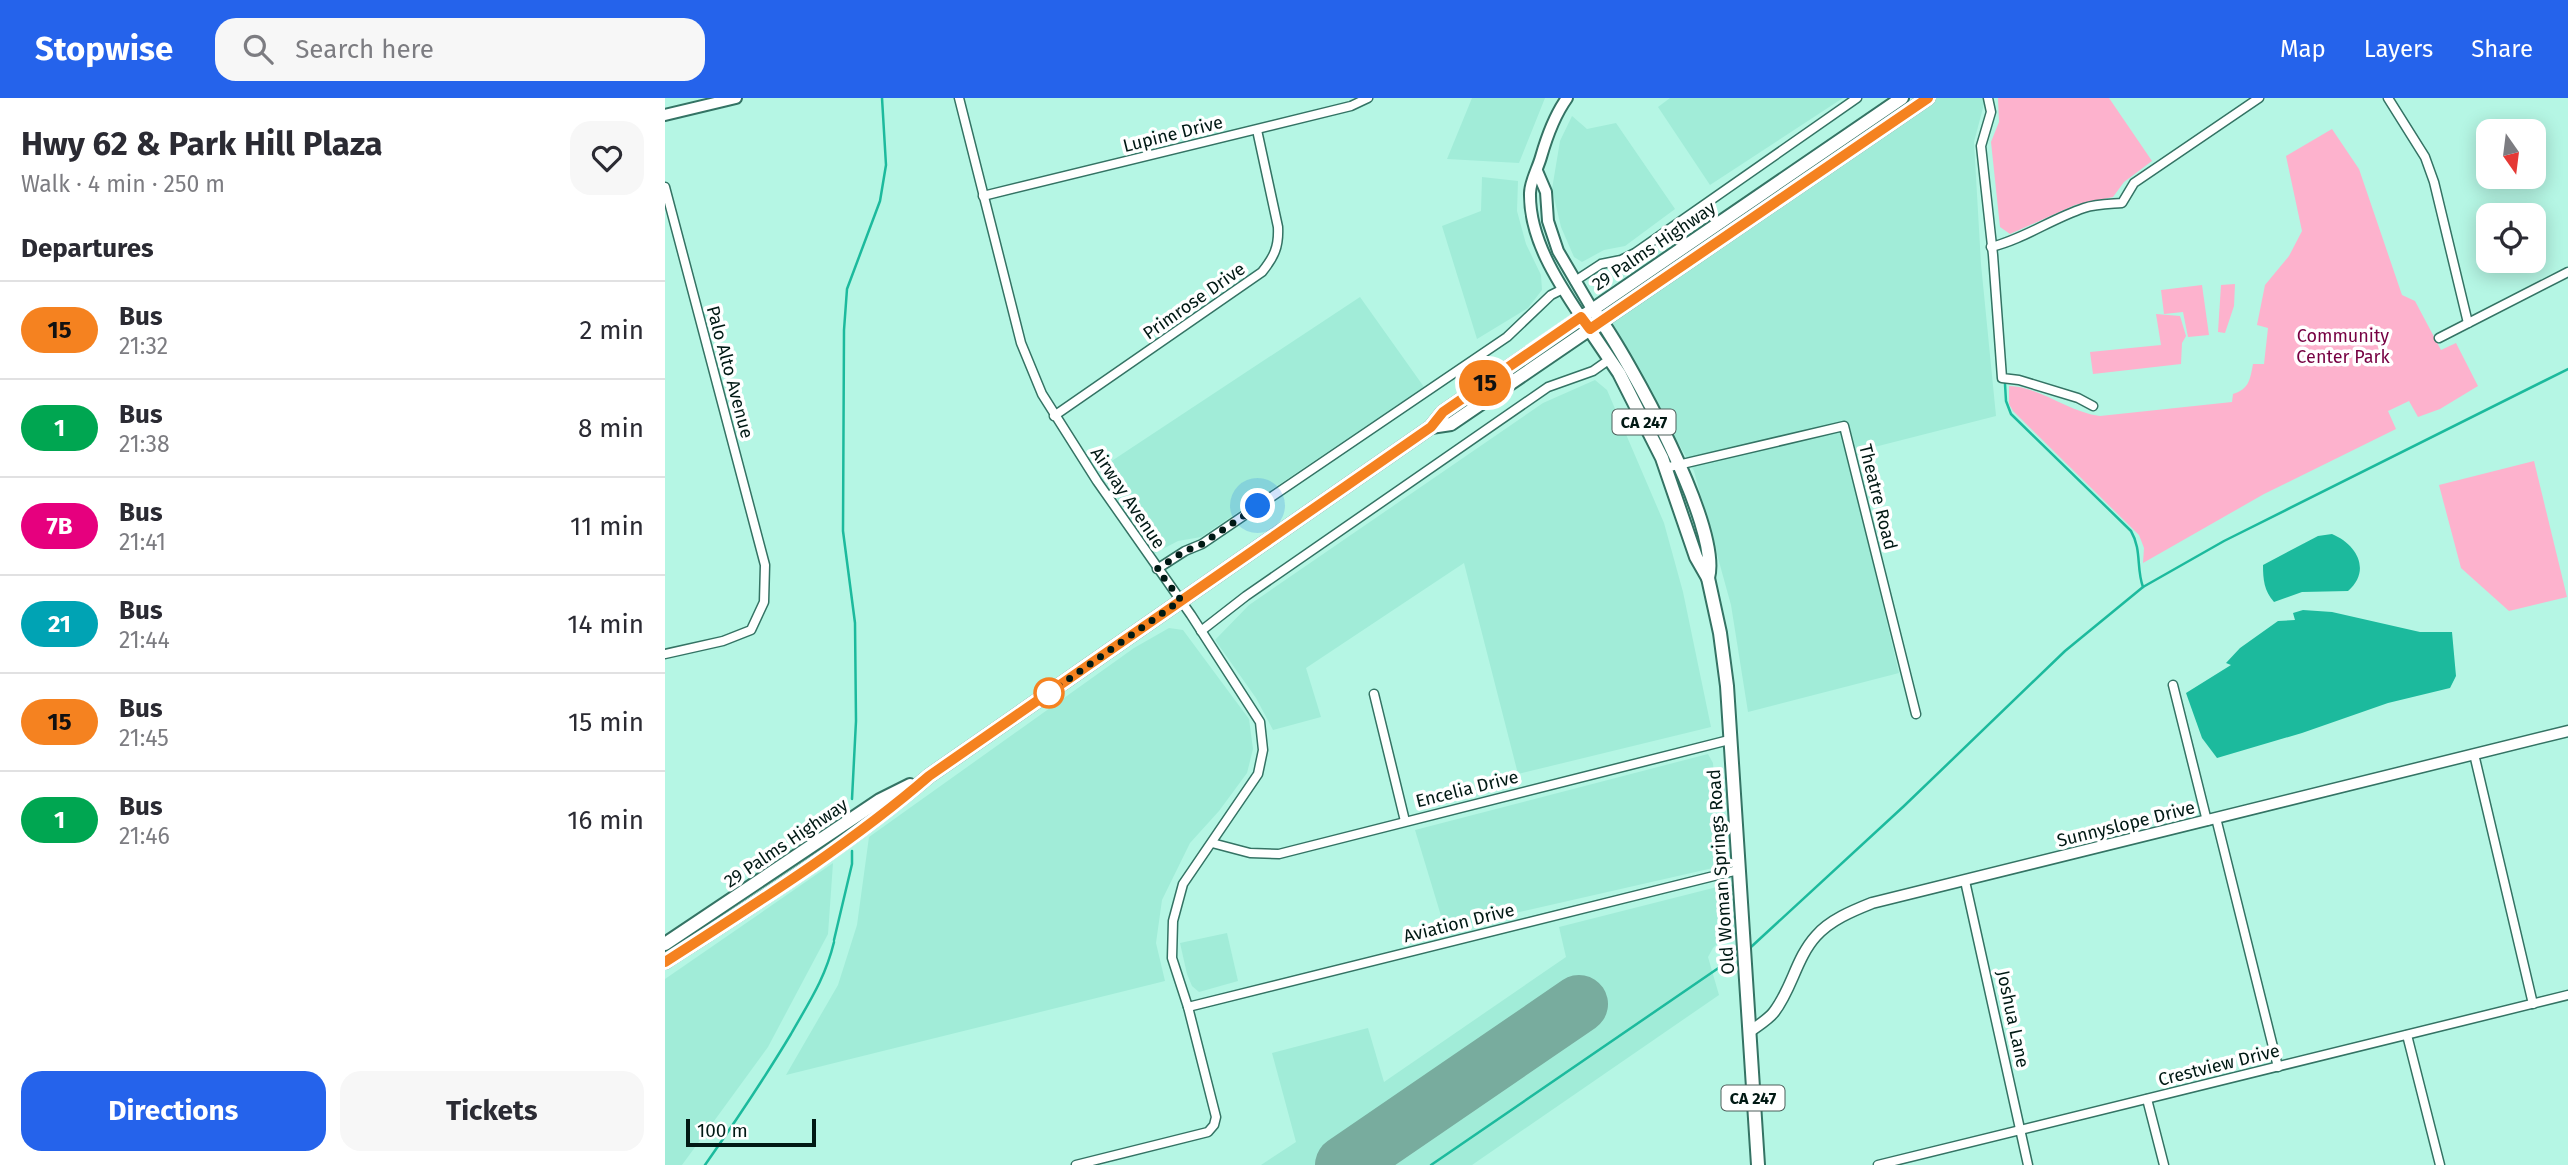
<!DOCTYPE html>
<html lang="en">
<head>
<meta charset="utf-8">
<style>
	body { margin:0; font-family:"Fira Sans",sans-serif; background:#f7f7f7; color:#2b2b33; height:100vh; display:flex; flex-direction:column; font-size:26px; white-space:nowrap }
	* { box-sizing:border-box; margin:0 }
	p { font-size:23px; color:#7c7c81 }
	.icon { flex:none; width:38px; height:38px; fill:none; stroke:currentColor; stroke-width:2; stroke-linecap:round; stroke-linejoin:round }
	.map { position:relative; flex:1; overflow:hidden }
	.drawer { display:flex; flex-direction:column; background:#fff; width:665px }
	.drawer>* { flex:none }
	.badge { padding:0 14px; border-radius:23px; font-size:24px; line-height:46px }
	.needle { width:46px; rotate:166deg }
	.tools { position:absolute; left:1811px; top:21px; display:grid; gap:14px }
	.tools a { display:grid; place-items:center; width:70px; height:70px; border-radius:14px; background:#fff; box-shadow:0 4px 18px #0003; font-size:35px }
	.scale { position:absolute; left:21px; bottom:18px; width:130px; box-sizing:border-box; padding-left:7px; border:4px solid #011914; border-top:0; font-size:19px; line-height:24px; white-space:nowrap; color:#011914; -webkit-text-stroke:5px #fff; paint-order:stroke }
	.you { position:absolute; width:35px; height:35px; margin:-18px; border:5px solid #fff; border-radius:50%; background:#1a73e8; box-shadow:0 0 0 10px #1a73e833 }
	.map>.badge { position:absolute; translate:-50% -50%; box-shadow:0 0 0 4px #fff }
	h2 { padding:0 21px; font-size:26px; line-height:63px }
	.round { display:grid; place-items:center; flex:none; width:74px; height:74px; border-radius:21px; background:#f7f7f7 }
	.head { display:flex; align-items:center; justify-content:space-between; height:119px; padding:0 21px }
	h1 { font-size:33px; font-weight:700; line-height:52px }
	.action { display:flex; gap:14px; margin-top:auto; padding:14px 21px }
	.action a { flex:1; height:80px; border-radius:21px; background:#2563eb; color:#fff; font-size:28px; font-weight:700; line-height:80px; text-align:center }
	.action a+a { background:#f7f7f7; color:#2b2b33 }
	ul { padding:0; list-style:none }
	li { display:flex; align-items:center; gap:21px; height:98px; padding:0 21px; border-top:2px solid #e1e1e2 }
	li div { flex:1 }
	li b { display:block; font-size:26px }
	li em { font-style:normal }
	li .badge { min-width:77px; font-weight:700; text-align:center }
	header { display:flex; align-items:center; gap:42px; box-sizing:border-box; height:98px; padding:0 35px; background:#2563eb; color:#fff }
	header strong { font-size:33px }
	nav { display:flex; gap:38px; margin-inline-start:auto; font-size:24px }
	.search { width:490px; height:63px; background:#f7f7f7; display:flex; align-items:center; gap:18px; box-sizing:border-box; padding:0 24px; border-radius:21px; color:#7c7c81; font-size:26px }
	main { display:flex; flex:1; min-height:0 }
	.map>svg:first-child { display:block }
	.built { fill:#a1ecd8 }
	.green { fill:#fdb2cd }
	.water { fill:#1cba9d }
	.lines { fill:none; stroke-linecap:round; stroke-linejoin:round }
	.stream { stroke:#1cba9d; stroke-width:2.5 }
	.runway { stroke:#78ac9e; stroke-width:58 }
	.minor-casing { stroke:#347364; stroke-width:11 }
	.tertiary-casing { stroke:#347364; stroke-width:13 }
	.secondary-casing { stroke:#347364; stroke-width:14 }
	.primary-casing { stroke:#347364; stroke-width:16 }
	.minor { stroke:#fff; stroke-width:8 }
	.tertiary { stroke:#fff; stroke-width:10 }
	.secondary { stroke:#fff; stroke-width:10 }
	.primary { stroke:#fff; stroke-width:12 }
	.line-casing { stroke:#fff; stroke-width:16 }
	.line { stroke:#f58220; stroke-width:10 }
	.walk { stroke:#011914; stroke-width:7; stroke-dasharray:0 12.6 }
	.stop-dot { fill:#fff; stroke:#f58220; stroke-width:3.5 }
	.labels { text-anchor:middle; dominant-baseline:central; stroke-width:7; stroke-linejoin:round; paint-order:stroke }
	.shield { fill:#fff; stroke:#4d5e5a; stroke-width:2 }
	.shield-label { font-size:16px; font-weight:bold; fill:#011914 }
	.street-label { font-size:18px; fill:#011914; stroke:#fff }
	.park-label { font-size:18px; fill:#760042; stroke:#fff }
</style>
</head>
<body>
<header>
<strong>Stopwise</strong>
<div class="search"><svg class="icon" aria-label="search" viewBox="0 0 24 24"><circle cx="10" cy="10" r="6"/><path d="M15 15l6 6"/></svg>Search here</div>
<nav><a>Map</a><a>Layers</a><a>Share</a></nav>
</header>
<main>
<section class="drawer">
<div class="head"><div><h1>Hwy 62 &amp; Park Hill Plaza</h1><p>Walk · 4 min · 250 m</p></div><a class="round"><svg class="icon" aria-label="heart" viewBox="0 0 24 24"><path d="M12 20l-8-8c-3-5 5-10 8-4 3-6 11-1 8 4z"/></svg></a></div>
<h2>Departures</h2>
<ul>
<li><span class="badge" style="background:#f58220;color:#111">15</span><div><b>Bus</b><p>21:32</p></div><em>2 min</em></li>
<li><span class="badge" style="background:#00a651;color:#fff">1</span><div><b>Bus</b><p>21:38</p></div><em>8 min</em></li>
<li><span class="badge" style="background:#e6007e;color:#fff">7B</span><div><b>Bus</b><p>21:41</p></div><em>11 min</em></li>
<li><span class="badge" style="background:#00a3b4;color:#fff">21</span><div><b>Bus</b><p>21:44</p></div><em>14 min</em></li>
<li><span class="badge" style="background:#f58220;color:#111">15</span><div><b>Bus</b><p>21:45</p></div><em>15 min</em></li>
<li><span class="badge" style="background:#00a651;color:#fff">1</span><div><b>Bus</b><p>21:46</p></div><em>16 min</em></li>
</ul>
<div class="action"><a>Directions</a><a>Tickets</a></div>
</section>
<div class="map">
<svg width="1903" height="1067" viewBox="0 0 1903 1067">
	<rect width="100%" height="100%" fill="#b5f6e4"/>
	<g class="built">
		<polygon points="807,0 880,0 854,65 782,61"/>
		<polygon points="1005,0 1178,0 1045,87 993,9"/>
		<polygon points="1267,0 1318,0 1319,6 1309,44 1316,166 1331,318 1182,356 1234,575 1083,614 1066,507 1029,373 945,223"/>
		<polygon points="907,18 922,31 951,25 1010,111 960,148 939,152 917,164 909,159 896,129 887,91 895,43"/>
		<polygon points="817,79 853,83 852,113 861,146 876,177 877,192 863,210 812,241 777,128 816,113"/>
		<polygon points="695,199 759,289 536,439 513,443 490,455 433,372"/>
		<polygon points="930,282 942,292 999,425 1018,494 1046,629 853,676 799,465 641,570 656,619 608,632 591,600 550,542 584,507 878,305"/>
		<polygon points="504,530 518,532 584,621 588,651 582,675 554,713 525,745 497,802 491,845 500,883 121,977 173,887 192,827 204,739 469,550"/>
		<polygon points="1043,656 1048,665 1055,764 1048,770 780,831 750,732"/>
		<polygon points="168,765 163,836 103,949 17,1067 0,1067 0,881"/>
		<polygon points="1060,787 1063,839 1057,841 1048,850 1043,859 1054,897 807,1067 596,1067 631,1044 607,955 703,930 719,984 901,859 894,829"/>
		<polygon points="562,835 573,883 534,894 527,888 522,876 515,845"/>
	</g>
	<g class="green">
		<polygon points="1333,0 1444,0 1487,63 1459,84 1448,99 1410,107 1345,136 1335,129 1326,44 1334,24"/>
		<path d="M1667 31 1694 71 1737 197 1750 203 1776 252 1791 245 1813 288 1775 311 1753 319 1744 303 1723 313 1731 331 1599 396 1478 465 1479 450 1474 437 1348 313 1344 306V288C1376 289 1403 314 1435 318L1567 304 1568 296C1584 291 1585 282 1588 266H1599L1603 230 1592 227 1600 187 1624 158 1637 133 1621 58Z"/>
		<polygon points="1570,186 1569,208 1560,235 1553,234 1556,187"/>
		<polygon points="1537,187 1544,237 1523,239 1518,214 1499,216 1496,192"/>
		<polygon points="1491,216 1515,218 1521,238 1517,245 1516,266 1428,276 1425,254 1496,247"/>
		<polygon points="1869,363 1902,499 1844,513 1796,470 1774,387"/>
	</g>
	<g class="water">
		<path d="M1667 436C1693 447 1706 473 1683 493L1637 494 1609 504C1599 493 1598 481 1598 467L1653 438Z"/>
		<polygon points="1638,512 1667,514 1755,534 1787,534 1791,578 1785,590 1723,605 1637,635 1552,660 1537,640 1521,595 1566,567 1561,565 1575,550 1613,523 1630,522 1628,515"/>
	</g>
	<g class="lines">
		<g class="stream">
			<path d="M1340 286 1341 303 1346 316 1466 433C1477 452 1471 470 1478 489"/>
			<polyline points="187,701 191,623 190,525 178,433 179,232 182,191 215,103 221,67 217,0"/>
			<polyline points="169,842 187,766 187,753"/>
			<polyline points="1086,849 1239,708 1400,553 1478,489 1559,443 1903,271"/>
			<path d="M40 1067C70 1024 99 981 126 936 144 904 160 881 169 844"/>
			<polyline points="766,1067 1071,858"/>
		</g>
		<polyline class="runway" points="679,1067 914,906"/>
		<g class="minor-casing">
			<g id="minor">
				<polyline points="294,0 356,245 377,296 432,383 526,517 595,624 598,652 593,676 518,786 508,823 507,860 523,909 551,1019 549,1027 543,1034 411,1067"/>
				<polyline points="1323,0 1326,14 1316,48 1328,157 1337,280 1354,282 1413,300 1428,308"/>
				<polyline points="1723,0 1760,59 1769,84 1803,225"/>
				<polyline points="0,89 100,467 99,504 86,532 58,543 0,556"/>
				<polyline points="318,98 686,8 703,0"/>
				<path d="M1326 149C1359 141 1386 121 1419 110 1431 106 1445 106 1457 105L1469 85 1594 0"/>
				<polyline points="910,183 936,166 956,162 970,155 1192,0"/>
				<polyline points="1774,240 1903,174"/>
				<path d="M389 318 597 174C609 159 614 149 613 129L592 32"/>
				<polyline points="1000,370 1179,328 1251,616"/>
				<polyline points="492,471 520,453 537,446 842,239 886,197 898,191"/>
				<polyline points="536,533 581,498 883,289 928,273 945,261"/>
				<polyline points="1508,587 1542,723"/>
				<polyline points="709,596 740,723"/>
				<polyline points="1809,656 1868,906"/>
				<polyline points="1551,720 1613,969"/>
				<polyline points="547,745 585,755 614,756 1064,642"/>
				<polyline points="1300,783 1363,1067"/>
				<polyline points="523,909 1073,772"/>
				<polyline points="1742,937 1775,1067"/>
				<polyline points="1482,1001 1499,1067"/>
				<polyline points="1213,1067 1903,897"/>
			</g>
		</g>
		<g class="tertiary-casing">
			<path id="tertiary" d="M1084 934C1092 928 1103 922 1109 914 1127 891 1131 860 1151 838 1165 822 1187 813 1207 805L1903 633"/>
		</g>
		<g class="secondary-casing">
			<g id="secondary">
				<path d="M902 0C889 18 882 38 876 59 873 70 865 84 865 95 864 140 892 183 916 219"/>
				<polyline points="0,17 71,0"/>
				<polyline points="872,73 881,94 883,123 893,153 927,211"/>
			</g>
		</g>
		<g class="primary-casing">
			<g id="primary">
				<path d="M932 217C964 261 1057 430 1043 480"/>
				<polyline points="916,219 954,275 997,360 1031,459 1043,480 1055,535 1062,588 1093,1067"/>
				<polyline points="766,329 786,326 1263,0"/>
				<polyline points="0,846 215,702 245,687"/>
				<path d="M0 864C90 806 182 748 264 678L766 329 778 314 1237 0"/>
			</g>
		</g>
		<use href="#minor" class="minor"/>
		<use href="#tertiary" class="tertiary"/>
		<use href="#secondary" class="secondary"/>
		<use href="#primary" class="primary"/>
	</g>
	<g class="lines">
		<g class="line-casing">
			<path id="line" d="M0 864C90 806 183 748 264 678L766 329 778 314 916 219 925 231 1263 0"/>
		</g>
		<use href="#line" class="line"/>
		<polyline class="walk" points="384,595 516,502 492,471 520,453 537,446 593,408"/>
	</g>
	<circle class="stop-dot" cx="384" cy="595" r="14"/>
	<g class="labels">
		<g class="shield">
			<rect x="947.5" y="311.5" width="63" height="25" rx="5"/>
			<rect x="1056.5" y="987.5" width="63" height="25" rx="5"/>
		</g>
		<g class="shield-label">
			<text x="979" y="324">CA 247</text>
			<text x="1088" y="1000">CA 247</text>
		</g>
		<g class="street-label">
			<text transform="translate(508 36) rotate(-14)">Lupine Drive</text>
			<text transform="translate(989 148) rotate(-34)">29 Palms Highway</text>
			<text transform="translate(529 203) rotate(-35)">Primrose Drive</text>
			<text transform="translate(65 274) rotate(75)">Palo Alto Avenue</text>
			<text transform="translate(1213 399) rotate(76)">Theatre Road</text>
			<text transform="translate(463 400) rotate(56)">Airway Avenue</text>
			<text transform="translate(802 691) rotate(-14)">Encelia Drive</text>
			<text transform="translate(1461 726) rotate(-14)">Sunnyslope Drive</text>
			<text transform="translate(121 745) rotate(-34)">29 Palms Highway</text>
			<text transform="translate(1056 774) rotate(-94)">Old Woman Springs Road</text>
			<text transform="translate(794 825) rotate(-14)">Aviation Drive</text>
			<text transform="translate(1348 921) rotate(78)">Joshua Lane</text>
			<text transform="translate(1554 967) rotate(-14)">Crestview Drive</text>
		</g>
		<g class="park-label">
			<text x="1678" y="238">Community<tspan x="1678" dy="21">Center Park</tspan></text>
		</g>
	</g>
</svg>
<div class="tools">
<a><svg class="needle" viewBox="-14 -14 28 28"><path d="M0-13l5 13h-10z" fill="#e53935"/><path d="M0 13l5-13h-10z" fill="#7c7c81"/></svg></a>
<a><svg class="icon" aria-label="locate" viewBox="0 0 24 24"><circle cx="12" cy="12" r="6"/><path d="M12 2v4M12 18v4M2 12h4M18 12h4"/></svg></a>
</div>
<div class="scale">100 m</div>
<div class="you" style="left:593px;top:408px"></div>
<b class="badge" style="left:820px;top:285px;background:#f58220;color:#111">15</b>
</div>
</main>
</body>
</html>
